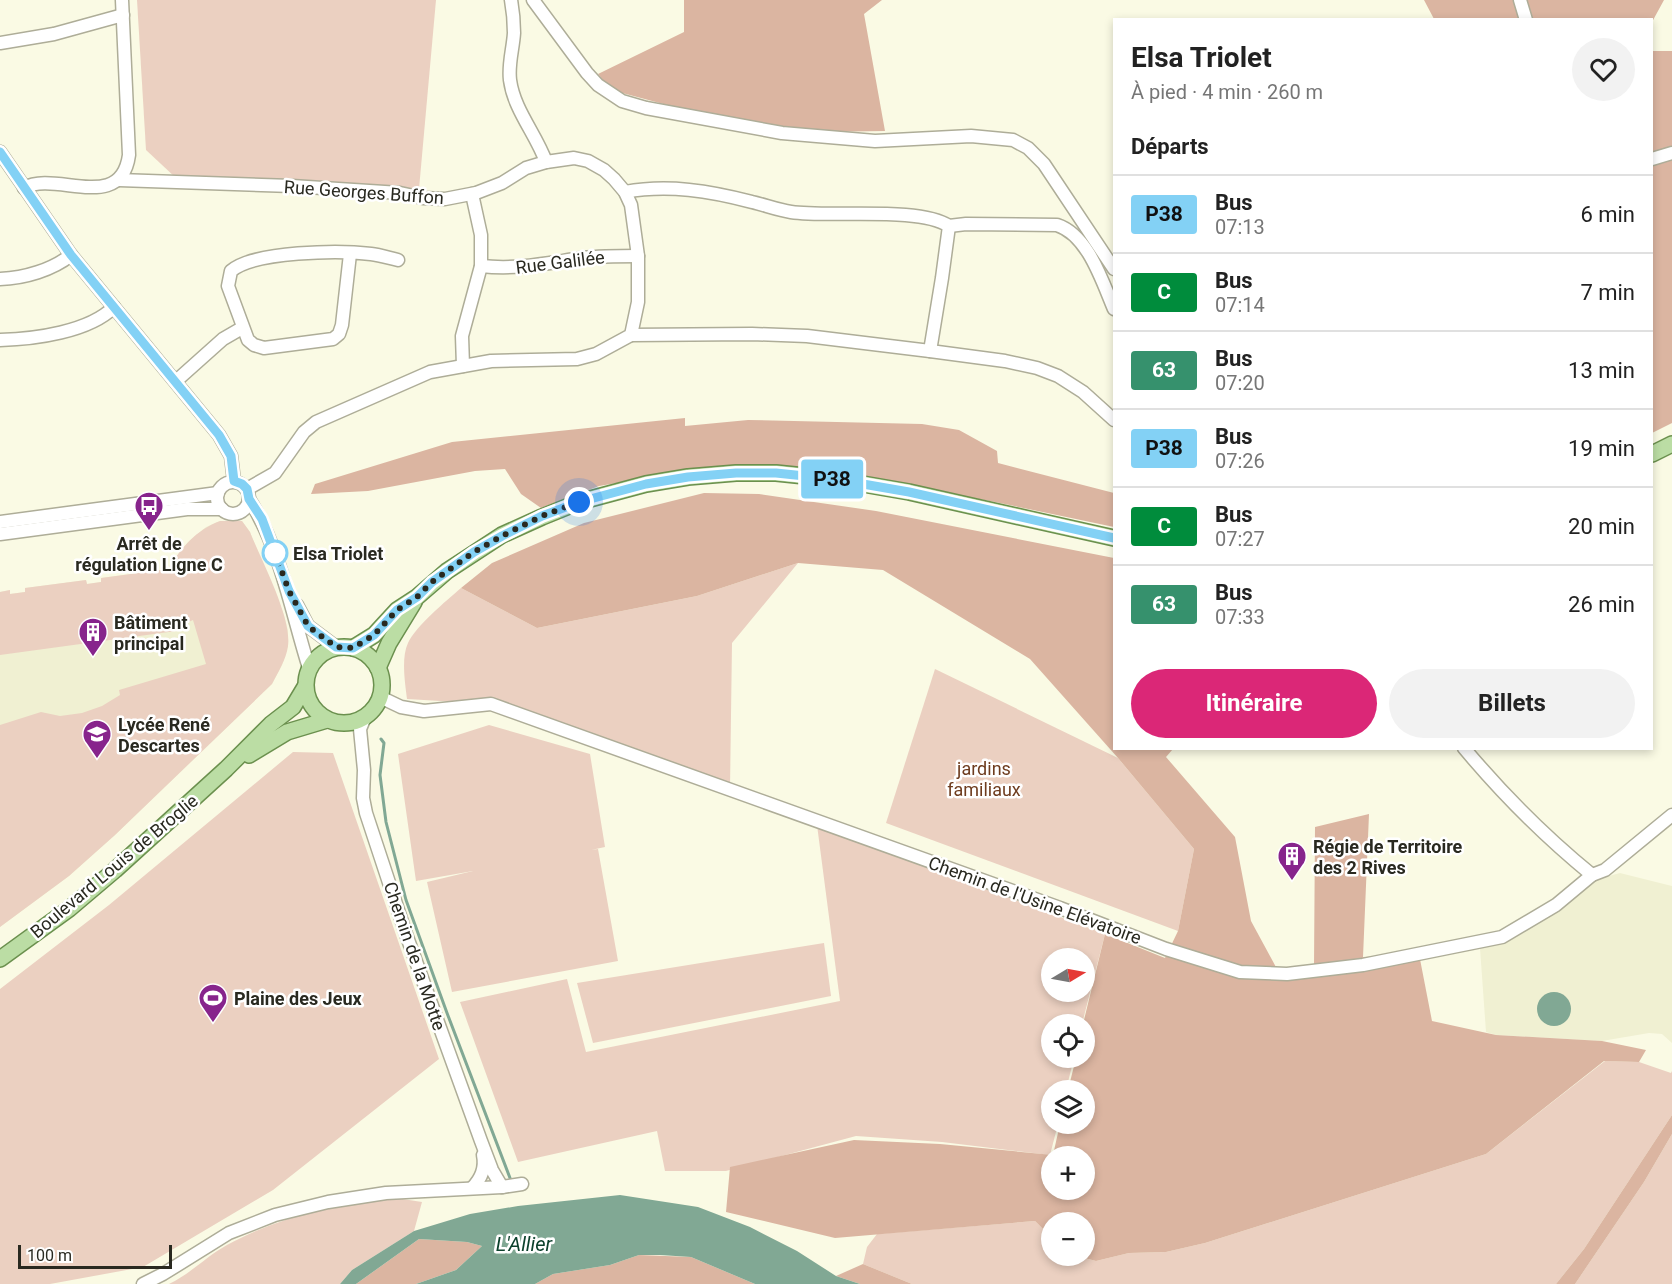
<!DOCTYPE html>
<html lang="fr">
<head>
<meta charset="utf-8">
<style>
	body { margin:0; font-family:Roboto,sans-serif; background:#f2f2f2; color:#222; height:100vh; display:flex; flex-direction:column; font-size:22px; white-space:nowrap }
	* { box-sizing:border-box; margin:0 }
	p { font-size:20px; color:#767676 }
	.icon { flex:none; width:33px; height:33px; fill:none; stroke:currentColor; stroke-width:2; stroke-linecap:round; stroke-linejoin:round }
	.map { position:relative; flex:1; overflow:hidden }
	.sheet { position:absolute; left:1113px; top:18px; width:540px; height:732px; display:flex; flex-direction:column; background:#fff; border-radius:0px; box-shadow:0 3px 9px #0003 }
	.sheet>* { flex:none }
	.badge { padding:0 12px; border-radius:4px; font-size:21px; line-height:39px }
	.needle { width:39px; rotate:80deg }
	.tools { position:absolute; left:1041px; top:948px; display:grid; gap:12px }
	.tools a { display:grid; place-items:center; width:54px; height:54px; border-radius:50%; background:#fff; box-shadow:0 3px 9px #0003; font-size:30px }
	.scale { position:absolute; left:18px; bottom:15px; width:154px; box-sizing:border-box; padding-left:6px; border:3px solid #292920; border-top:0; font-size:16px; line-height:21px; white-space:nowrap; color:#292920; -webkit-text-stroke:4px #fff; paint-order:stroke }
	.you { position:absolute; width:30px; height:30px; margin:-15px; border:4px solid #fff; border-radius:50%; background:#1a73e8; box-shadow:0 0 0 9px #1a73e833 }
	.map>.badge { position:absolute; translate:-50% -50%; box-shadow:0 0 0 3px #fff }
	h2 { padding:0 18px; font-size:22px; line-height:54px }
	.round { display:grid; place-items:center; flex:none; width:63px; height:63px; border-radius:32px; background:#f2f2f2 }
	.headline { display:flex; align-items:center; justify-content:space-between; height:102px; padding:0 18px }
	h1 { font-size:28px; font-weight:700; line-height:45px }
	.cta { display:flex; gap:12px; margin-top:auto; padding:12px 18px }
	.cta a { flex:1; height:69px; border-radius:36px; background:#db2777; color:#fff; font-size:24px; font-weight:700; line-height:69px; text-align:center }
	.cta a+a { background:#f2f2f2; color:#222 }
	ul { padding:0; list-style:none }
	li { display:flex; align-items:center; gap:18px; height:78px; padding:0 18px; border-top:2px solid #e0e0e0 }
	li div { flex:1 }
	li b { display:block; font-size:22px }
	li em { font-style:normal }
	li .badge { min-width:66px; font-weight:700; text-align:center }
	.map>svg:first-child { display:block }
	.built { fill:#f0f0d2 }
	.green { fill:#ebd0c1; fill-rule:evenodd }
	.forest { fill:#dbb5a1; fill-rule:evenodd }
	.water { fill:#81a894 }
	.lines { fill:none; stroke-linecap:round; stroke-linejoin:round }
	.stream { stroke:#81a894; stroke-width:3 }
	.minor-casing { stroke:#aead98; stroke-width:15 }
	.major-casing { stroke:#6b904e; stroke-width:18 }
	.minor { stroke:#fff; stroke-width:12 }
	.major { stroke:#bbdda4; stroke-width:15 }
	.line-casing { stroke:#fff; stroke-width:14 }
	.line { stroke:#83d1f5; stroke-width:9 }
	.walk { stroke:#292920; stroke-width:6; stroke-dasharray:0 10.8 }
	.stop-dot { fill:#fff; stroke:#83d1f5; stroke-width:3 }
	.labels { text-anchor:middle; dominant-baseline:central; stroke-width:5; stroke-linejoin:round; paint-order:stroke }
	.street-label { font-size:18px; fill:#292920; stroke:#fff }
	.poi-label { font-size:18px; font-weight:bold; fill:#292920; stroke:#fff; text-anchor:start }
	.stop-label { font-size:18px; font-weight:bold; fill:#292920; stroke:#fff; text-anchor:start }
	.park-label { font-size:18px; fill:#6e3c1e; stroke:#fff }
	.water-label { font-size:20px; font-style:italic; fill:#0c412c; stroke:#fff }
</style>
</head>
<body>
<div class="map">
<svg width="1672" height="1284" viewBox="0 0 1672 1284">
	<rect width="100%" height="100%" fill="#fafae4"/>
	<g class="built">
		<polygon points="220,521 242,521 250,532 284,615 288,631 288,646 282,665 272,684 115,835 69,876 0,927 0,592 10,590 10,594 25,592 25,588 86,580 87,584 101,582 101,578 168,569 188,542 206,527"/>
		<polygon points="1620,873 1672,886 1672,1043 1662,1034 1649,1033 1602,1041 1496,1035 1486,1032 1480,948 1505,942 1591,881"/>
	</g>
	<g class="green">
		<polygon points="137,0 436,0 419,189 176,178 146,150"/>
		<path d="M220 521H242L250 532C261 560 292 617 288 646 286 660 278 672 272 684L115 835 69 876 0 927V725L41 712 60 716 82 713 102 706 120 695 119 690 206 664 193 620 180 626 176 631 0 655V592L10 590V594L25 592V588L86 580 87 584 101 582V578L168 569C181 548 196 530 220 521Z"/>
		<path d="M798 563 732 643 730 789 491 704 407 699C405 683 401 658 408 643 416 626 446 601 461 588L537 628 697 596Z"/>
		<polygon points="935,669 1118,758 1194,849 1178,931 886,823"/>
		<polygon points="489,725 590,754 605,847 591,850 598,849 618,961 452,992 427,882 473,871 416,881 398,754"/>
		<polygon points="293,752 333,753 439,1059 273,1190 143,1267 50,1284 0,1284 0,989 109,905"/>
		<path d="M817 825 1105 934 1082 1024H1052V1058H1074L1066 1090H1052V1124H1058L1050 1155 942 1142 856 1136 726 1171H665L657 1131 518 1162 460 1002 567 979 586 1052 840 1001ZM1052 958H1084V992H1052Z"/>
		<polygon points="824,943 831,996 593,1043 577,983"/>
		<polygon points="1605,1061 1639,1062 1671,1073 1672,1071 1672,1115 1584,1249 1556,1284 912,1284 863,1264 867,1247 877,1234 1035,1221 1051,1237 1052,1256 1077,1256 1096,1261 1129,1253 1166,1252 1205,1243 1486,1154"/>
		<polygon points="1672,1134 1672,1284 1575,1284 1644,1182"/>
		<path d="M396 1198 422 1202 414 1231 352 1270 340 1284H169C190 1274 207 1256 227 1245 279 1216 338 1205 396 1198Z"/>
	</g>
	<g class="forest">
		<polygon points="684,0 882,0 864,14 885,131 819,132 701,114 611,90 598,74 684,32"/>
		<polygon points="1424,0 1664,0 1652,22 1652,20 1434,19"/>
		<polygon points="1652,51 1672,51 1672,423 1652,433"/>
		<polygon points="685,418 685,426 748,420 922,424 959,430 997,451 998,463 1114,493 1114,527 995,502 819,469 749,465 718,466 599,486 541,508 521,494 505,469 475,471 368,491 311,494 315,484 452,442"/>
		<path d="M704 493 759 494 876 511 1114 558V748L1173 749 1166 757 1235 837 1251 921 1277 969 1314 966 1315 827 1369 814 1363 957 1419 954 1432 1021 1496 1035 1602 1041 1646 1050 1639 1062 1604 1061 1486 1154 1205 1243 1166 1252 1129 1253 1096 1261 1077 1256H1084V1222H1052L1051 1237 1035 1221 835 1238 726 1212 730 1167 854 1140 940 1144 1053 1155 1060 1124H1084V1090H1068L1076 1058H1084L1083 1024 1105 934 1165 958 1178 931 1194 849 1118 758 1030 659 883 570 798 563 697 596 537 628 461 588 492 563 584 523ZM1052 1156H1084V1190H1052Z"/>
		<polygon points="1672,1115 1672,1134 1644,1182 1575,1284 1556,1284 1584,1249"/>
		<polygon points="419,1239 467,1242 482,1246 456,1270 416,1284 356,1284"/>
		<polygon points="639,1255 691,1257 755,1284 535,1284 553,1274 610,1265"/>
		<polygon points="863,1264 912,1284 860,1284 836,1276"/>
	</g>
	<g class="water">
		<circle cx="1554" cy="1009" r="17"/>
		<polygon points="620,1195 698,1207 750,1227 797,1251 836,1276 860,1284 755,1284 691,1257 660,1255 639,1255 610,1265 553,1274 535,1284 416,1284 456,1270 482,1246 467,1242 419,1239 356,1284 340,1284 352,1270 414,1231 470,1214 518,1206"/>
	</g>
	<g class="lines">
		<polyline class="stream" points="381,739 384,743 380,775 386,822 406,900 447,1013 510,1178"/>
		<g class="minor-casing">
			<g id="minor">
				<path d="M511 0C513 11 514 22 514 33 513 49 508 64 510 80 514 110 536 134 546 162"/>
				<polyline points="533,0 587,73 598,85 622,101 646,108 782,133 875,141 971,136 1013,140 1028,148 1044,164 1114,269"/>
				<polyline points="1520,0 1526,20"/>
				<polyline points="0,43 54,34 123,15"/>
				<polyline points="0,152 71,255 219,435 231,456 234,481"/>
				<polyline points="1652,159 1672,153"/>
				<polyline points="119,180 292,186 400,193 423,198 445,199 476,193 502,183 526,168 546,162 574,158 588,161 604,170 614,179 625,192 631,205 638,256 638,302 631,335 596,354 577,359 491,361 430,372 316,422 304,432 275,473 247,489"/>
				<path d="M24 188C55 170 121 214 129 155L122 0"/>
				<path d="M625 192C668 184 710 191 752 202 765 205 778 210 791 212 830 218 919 206 949 226L942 278 930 351 807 336 752 334 631 335"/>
				<path d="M949 226 966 224 1057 225C1088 235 1102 281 1114 309"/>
				<path d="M350 254 342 325 339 334 333 339 264 348 254 345 248 340 228 286 231 271C254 251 340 250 371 254 380 255 389 258 398 260"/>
				<path d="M481 266C518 270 547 263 582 258 601 256 619 256 638 256"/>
				<path d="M0 279C25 278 52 270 71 255"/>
				<path d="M0 340C35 339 89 332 114 307"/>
				<polyline points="930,351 1005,361 1037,368 1058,376 1083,392 1114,420"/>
				<polyline points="463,366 462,336 481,266 481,235 472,194"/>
				<polyline points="176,381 223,339 242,328"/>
				<circle cx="233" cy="498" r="16"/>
				<path d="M249 499C281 550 291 611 309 668"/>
				<polyline points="0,522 218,493"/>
				<polyline points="0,534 187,509 222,509"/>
				<polyline points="297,605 308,626 336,647"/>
				<polyline points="380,697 401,707 424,711 491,704 1060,908 1166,949 1240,972 1287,974 1363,965 1502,937 1556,905 1592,875 1605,870 1672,815"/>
				<polyline points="365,717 360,729 364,770 363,798 366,813 406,934 481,1141 492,1170 502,1187"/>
				<path d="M1464 748C1505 797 1543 835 1592 875"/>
				<path d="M472 1188C481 1179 486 1169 483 1155"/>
				<polyline points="143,1284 163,1274 229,1233 275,1215 328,1202 386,1193 502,1187 522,1184"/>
			</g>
		</g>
		<g class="major-casing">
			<g id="major">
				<polyline points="1652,454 1672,444"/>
				<circle cx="344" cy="685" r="38"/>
				<polyline points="353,648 374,635 397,610 417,597 447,571 502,535 542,517 579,502 646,484 688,477 736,473 776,473 834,479 909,492 1114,538"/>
				<polyline points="378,668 389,643 414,602"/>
				<polyline points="249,755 287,732 327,720"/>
				<polyline points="0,959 69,909 115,870 226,769 271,724 293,707 305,687"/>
			</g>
		</g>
		<use href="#minor" class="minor"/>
		<use href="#major" class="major"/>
	</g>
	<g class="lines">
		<g class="line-casing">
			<polyline id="line" points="0,152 71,255 219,435 231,456 234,481 242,484 247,489 249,499 262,519 289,591 308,626 336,647 353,648 374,635 397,610 417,597 432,582 474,552 502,536 542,516 579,502 646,484 688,477 736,473 776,473 834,479 909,492 1114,538"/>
		</g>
		<use href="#line" class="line"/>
		<polyline class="walk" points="275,553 289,591 308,626 336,647 353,648 374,635 397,610 417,597 432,582 474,552 502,536 542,516 579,502"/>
	</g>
	<defs>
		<g id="bus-pin" transform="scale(1.5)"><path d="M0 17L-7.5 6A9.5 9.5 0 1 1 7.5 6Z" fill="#87248c" stroke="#fff"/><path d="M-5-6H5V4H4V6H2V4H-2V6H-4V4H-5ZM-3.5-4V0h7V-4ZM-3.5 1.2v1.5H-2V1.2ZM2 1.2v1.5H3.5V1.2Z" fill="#fff"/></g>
		<g id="building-pin" transform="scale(1.5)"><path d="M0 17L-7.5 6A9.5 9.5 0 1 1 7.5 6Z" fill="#87248c" stroke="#fff"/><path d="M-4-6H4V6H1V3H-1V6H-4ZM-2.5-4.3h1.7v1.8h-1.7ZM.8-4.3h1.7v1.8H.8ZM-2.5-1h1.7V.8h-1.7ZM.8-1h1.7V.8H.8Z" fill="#fff"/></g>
		<g id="school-pin" transform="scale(1.5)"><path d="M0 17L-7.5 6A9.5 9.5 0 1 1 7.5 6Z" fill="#87248c" stroke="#fff"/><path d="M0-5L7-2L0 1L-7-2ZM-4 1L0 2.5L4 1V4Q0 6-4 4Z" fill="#fff"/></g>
		<g id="stadium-pin" transform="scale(1.5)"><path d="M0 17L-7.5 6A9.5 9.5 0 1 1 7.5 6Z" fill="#87248c" stroke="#fff"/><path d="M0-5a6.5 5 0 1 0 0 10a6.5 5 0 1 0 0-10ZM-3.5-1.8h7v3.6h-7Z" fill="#fff"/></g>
	</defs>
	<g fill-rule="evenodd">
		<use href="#bus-pin" x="149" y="506"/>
		<use href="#building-pin" x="93" y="632"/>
		<use href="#school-pin" x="97" y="734"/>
		<use href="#building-pin" x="1292" y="856"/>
		<use href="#stadium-pin" x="213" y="998"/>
	</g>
	<circle class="stop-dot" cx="275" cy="553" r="12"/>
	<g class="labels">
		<g class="street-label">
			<text transform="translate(364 192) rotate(4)">Rue Georges Buffon</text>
			<text transform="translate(560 262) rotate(-7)">Rue Galilée</text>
			<text transform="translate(114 866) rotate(-40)">Boulevard Louis de Broglie</text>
			<text transform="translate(1035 900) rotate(20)">Chemin de l'Usine Elévatoire</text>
			<text transform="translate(415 956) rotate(71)">Chemin de la Motte</text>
		</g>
		<g class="poi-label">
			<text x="149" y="543" text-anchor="middle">Arrêt de<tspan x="149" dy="21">régulation Ligne C</tspan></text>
			<text x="114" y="622">Bâtiment<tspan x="114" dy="21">principal</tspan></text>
			<text x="118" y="724">Lycée René<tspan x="118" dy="21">Descartes</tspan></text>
			<text x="1313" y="846">Régie de Territoire<tspan x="1313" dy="21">des 2 Rives</tspan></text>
			<text x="234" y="998">Plaine des Jeux</text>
		</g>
		<g class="stop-label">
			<text x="293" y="553">Elsa Triolet</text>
		</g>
		<g class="park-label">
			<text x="984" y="768">jardins<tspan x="984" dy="21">familiaux</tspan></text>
		</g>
		<g class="water-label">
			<text x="524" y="1244">L'Allier</text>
		</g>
	</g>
</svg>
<div class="tools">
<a><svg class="needle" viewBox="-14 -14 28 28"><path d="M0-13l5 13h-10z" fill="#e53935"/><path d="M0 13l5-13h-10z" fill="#767676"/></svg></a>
<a><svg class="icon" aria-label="locate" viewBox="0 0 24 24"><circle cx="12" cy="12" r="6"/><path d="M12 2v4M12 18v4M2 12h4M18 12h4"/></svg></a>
<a><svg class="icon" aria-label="layers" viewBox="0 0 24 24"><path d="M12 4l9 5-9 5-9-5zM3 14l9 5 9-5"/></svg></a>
<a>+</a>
<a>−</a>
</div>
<div class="scale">100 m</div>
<div class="you" style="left:579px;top:502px"></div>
<b class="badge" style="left:832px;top:479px;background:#83d1f5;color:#111">P38</b>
<section class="sheet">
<div class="headline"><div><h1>Elsa Triolet</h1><p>À pied · 4 min · 260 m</p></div><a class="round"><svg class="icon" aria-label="heart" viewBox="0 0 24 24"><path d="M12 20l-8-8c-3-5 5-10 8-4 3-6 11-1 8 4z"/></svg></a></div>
<h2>Départs</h2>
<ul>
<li><span class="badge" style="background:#83d1f5;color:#111">P38</span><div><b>Bus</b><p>07:13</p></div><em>6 min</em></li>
<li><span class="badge" style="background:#008c3c;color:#fff">C</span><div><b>Bus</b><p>07:14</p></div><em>7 min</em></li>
<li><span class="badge" style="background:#36916d;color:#fff">63</span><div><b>Bus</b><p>07:20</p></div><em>13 min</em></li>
<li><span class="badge" style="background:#83d1f5;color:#111">P38</span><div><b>Bus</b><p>07:26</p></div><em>19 min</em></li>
<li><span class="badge" style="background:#008c3c;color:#fff">C</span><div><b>Bus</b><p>07:27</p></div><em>20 min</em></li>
<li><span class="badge" style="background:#36916d;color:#fff">63</span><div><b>Bus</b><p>07:33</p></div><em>26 min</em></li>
</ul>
<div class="cta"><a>Itinéraire</a><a>Billets</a></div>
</section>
</div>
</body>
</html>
